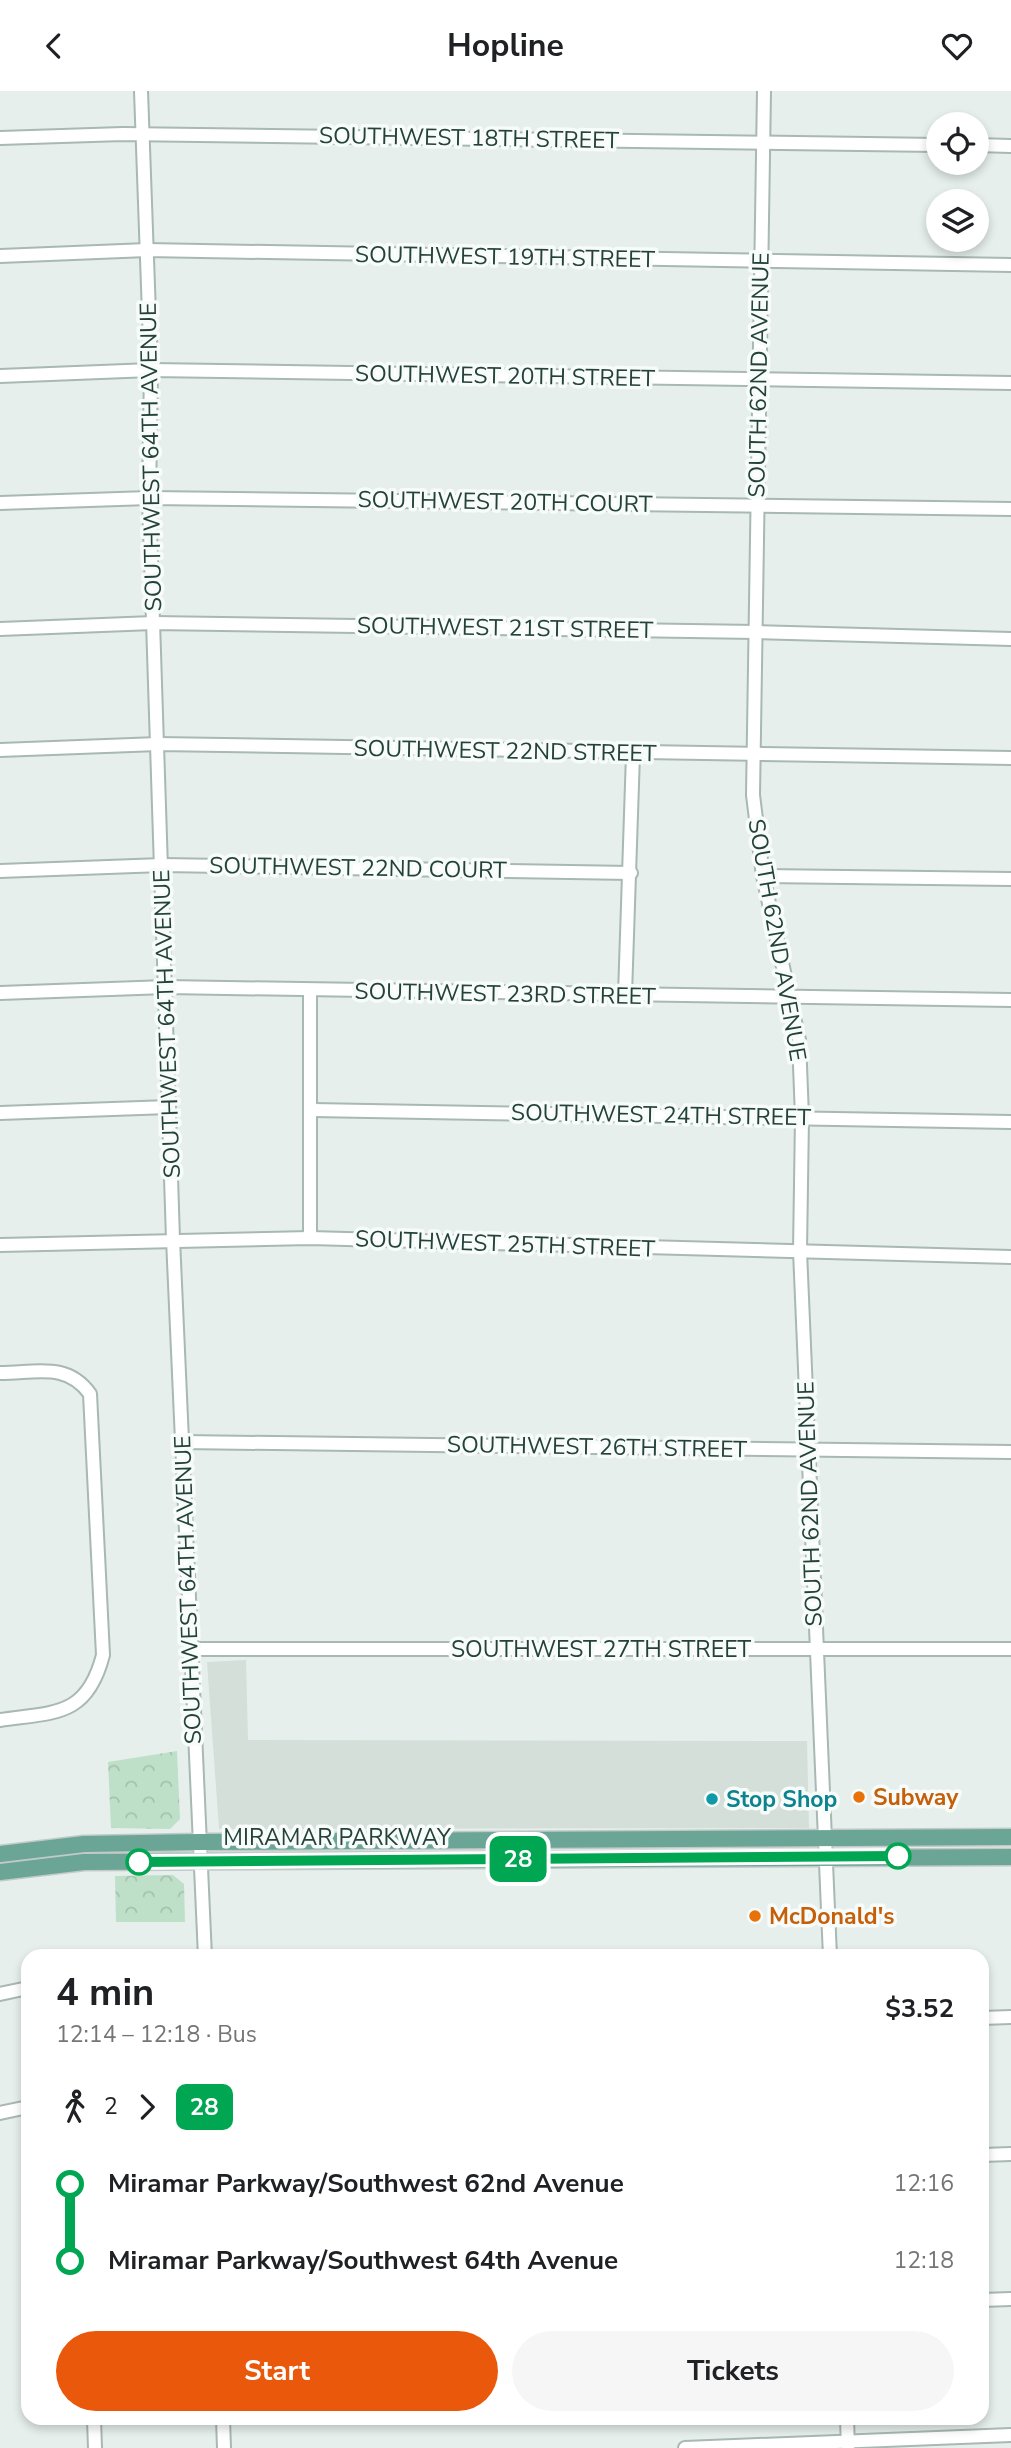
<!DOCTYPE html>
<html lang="en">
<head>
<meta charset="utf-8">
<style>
	body { margin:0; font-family:"Nunito Sans",sans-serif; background:#f6f6f6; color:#202124; height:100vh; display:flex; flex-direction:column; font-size:26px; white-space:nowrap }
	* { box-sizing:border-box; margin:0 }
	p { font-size:23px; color:#757577 }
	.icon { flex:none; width:38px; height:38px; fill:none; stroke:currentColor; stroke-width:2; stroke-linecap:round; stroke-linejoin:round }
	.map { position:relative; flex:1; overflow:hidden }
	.panel { position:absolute; left:21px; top:1858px; width:968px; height:476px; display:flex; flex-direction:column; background:#fff; border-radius:21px; box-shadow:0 4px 10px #0003 }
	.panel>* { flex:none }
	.badge { padding:0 14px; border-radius:10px; font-size:24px; line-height:46px }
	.fabs { position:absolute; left:926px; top:21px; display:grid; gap:14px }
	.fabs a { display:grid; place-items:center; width:63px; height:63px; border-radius:50%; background:#fff; box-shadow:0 4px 10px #0003; font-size:35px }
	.map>.badge { position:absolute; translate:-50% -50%; box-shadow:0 0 0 4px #fff }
	.legs { display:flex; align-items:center; gap:10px; height:77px; padding:0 35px; font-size:23px }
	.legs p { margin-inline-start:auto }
	.head { display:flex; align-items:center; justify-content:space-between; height:119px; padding:0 35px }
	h1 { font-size:38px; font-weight:700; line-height:52px }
	.action { display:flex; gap:14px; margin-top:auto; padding:14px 35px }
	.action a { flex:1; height:80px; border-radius:42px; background:#ea580c; color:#fff; font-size:28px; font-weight:700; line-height:80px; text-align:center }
	.action a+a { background:#f6f6f6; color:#202124 }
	ul { padding:0 35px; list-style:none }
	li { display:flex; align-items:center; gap:24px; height:77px; font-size:26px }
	li i { display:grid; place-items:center; width:10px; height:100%; margin:0 9px; background:currentColor }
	li i::after { content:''; width:18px; height:18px; margin:-9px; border:5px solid; border-radius:50%; background:#fff }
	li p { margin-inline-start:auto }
	li:first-child i { background:linear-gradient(#0000 50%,currentColor 0) }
	li:last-child i { background:linear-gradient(currentColor 50%,#0000 0) }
	header { display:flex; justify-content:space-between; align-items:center; height:91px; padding:0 35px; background:#fff; font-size:32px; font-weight:700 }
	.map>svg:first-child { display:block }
	.built { fill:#d4dfda }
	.forest { fill:url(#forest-crowns) }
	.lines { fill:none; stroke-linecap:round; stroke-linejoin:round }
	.minor-casing { stroke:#a8b8b2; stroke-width:16 }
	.major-casing { stroke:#c2cac8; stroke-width:19 }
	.minor { stroke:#fff; stroke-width:12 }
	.major { stroke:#6aa596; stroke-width:16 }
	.line-1-casing { stroke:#fff; stroke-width:16 }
	.line-1 { stroke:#00a651; stroke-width:10 }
	.food-dot { fill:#e8710a; stroke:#f7fbf9; stroke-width:2.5 }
	.culture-dot { fill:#0f9aa8; stroke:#f7fbf9; stroke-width:2.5 }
	.stop-1-dot { fill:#fff; stroke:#00a651; stroke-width:3.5 }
	.labels { text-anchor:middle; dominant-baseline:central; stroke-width:7; stroke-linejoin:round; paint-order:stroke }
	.street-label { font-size:23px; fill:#24423a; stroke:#f7fbf9 }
	.food-label { font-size:23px; font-weight:bold; fill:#c56008; stroke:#f7fbf9; text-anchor:start }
	.culture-label { font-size:23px; font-weight:bold; fill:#0d838f; stroke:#f7fbf9; text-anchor:start }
</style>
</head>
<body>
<header><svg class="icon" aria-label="back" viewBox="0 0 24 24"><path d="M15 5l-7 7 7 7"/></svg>Hopline<svg class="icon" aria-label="heart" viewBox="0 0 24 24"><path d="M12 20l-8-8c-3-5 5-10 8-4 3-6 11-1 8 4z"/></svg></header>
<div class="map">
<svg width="1011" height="2357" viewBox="0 0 1011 2357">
	<defs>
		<pattern id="forest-crowns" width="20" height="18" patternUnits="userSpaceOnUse" patternTransform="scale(1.75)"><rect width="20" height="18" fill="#bfe0c8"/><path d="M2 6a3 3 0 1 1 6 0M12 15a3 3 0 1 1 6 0" fill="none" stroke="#a4c1ad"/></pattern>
	</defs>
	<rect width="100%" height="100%" fill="#e6efeb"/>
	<polygon class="built" points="246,1569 248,1649 807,1650 809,1737 219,1738 207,1571"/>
	<g class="forest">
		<polygon points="177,1660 180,1728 170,1738 111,1737 108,1671"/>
		<polygon points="173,1784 184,1793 185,1831 116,1831 115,1785"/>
	</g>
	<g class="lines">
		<g class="minor-casing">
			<g id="minor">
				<polyline points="141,0 151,279 149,407 173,1148 205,1866"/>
				<polyline points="764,0 753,704 763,785 799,949 802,1026 800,1160 830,1866"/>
				<polyline points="0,47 123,43 938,54"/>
				<polyline points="976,54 1011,55"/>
				<polyline points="0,165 147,159 1011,174"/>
				<polyline points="0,285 151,279 1011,292"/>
				<polyline points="0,412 149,407 1011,418"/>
				<polyline points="0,538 153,532 756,541 1011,548"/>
				<polyline points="0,659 158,653 1011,667"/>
				<polyline points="0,780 162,774 631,782"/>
				<polyline points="763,785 1011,788"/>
				<polyline points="310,901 310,1147"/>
				<polyline points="0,902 166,896 1011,909"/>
				<polyline points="625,904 633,663"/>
				<polyline points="312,1019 1011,1031"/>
				<polyline points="0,1022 169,1016"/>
				<polyline points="0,1154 310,1147 1011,1166"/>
				<path d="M0 1282C37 1282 67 1271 90 1303L103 1564C87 1626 55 1621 0 1629"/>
				<polyline points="182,1351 1011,1361"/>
				<polyline points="191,1558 1011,1558"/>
				<polyline points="0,1903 28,1897"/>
				<polyline points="982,1927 1011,1926"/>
				<polyline points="0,2022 28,2016"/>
				<polyline points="982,2064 1011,2063"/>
				<polyline points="982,2209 1011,2208"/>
				<polyline points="94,2328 95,2357"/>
				<polyline points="223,2328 224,2357"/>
				<polyline points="847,2328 848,2357"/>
				<polyline points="685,2357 1011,2344"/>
			</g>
		</g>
		<g class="major-casing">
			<g id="major">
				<polyline points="0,1763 84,1753 199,1751 1011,1746"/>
				<polyline points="0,1781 84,1771 1011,1766"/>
			</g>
		</g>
		<use href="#minor" class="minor"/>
		<use href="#major" class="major"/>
	</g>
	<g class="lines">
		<g class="line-1-casing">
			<polyline id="line-1" points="139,1771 898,1765"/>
		</g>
		<use href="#line-1" class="line-1"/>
	</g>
	<g class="food-dot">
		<circle cx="859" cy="1706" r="7"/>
		<circle cx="755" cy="1825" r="7"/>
	</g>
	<circle class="culture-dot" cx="712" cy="1708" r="7"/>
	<g class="stop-1-dot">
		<circle cx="898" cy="1765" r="12"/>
		<circle cx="139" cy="1771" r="12"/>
	</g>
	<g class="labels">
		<g class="street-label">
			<text transform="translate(469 47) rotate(1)">SOUTHWEST 18TH STREET</text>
			<text transform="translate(505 166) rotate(1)">SOUTHWEST 19TH STREET</text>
			<text transform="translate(759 284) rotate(-89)">SOUTH 62ND AVENUE</text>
			<text transform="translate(505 285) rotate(1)">SOUTHWEST 20TH STREET</text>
			<text transform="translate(151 366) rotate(-91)">SOUTHWEST 64TH AVENUE</text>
			<text transform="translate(505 411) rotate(1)">SOUTHWEST 20TH COURT</text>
			<text transform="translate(505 537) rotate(1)">SOUTHWEST 21ST STREET</text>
			<text transform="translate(505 660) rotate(1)">SOUTHWEST 22ND STREET</text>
			<text transform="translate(358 777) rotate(1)">SOUTHWEST 22ND COURT</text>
			<text transform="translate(777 849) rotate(80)">SOUTH 62ND AVENUE</text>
			<text transform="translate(505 903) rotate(1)">SOUTHWEST 23RD STREET</text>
			<text transform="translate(167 933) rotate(-92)">SOUTHWEST 64TH AVENUE</text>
			<text transform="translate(661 1024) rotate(1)">SOUTHWEST 24TH STREET</text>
			<text transform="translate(505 1153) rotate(2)">SOUTHWEST 25TH STREET</text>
			<text transform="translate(597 1356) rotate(1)">SOUTHWEST 26TH STREET</text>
			<text transform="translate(810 1413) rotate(-92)">SOUTH 62ND AVENUE</text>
			<text transform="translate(188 1499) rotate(-92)">SOUTHWEST 64TH AVENUE</text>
			<text x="601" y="1558">SOUTHWEST 27TH STREET</text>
			<text x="337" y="1746">MIRAMAR PARKWAY</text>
		</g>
		<g class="food-label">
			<text x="873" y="1706">Subway</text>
			<text x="769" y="1825">McDonald's</text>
		</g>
		<g class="culture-label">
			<text x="726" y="1708">Stop Shop</text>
		</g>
	</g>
</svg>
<div class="fabs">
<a><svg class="icon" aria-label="locate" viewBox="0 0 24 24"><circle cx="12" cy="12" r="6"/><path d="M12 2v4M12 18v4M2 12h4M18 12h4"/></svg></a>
<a><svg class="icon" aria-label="layers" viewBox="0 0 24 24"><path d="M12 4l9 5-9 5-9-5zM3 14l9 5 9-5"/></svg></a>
</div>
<b class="badge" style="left:518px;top:1768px;background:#00a651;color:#fff">28</b>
<section class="panel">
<div class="head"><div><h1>4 min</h1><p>12:14 – 12:18 · Bus</p></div><b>$3.52</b></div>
<div class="legs"><svg class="icon" aria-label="walk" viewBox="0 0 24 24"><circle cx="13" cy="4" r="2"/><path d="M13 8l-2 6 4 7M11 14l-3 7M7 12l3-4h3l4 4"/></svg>2<svg class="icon" aria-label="forward" viewBox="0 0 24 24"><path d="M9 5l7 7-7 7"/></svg><b class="badge" style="background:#00a651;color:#fff">28</b></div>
<ul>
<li><i style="color:#00a651"></i><b>Miramar Parkway/Southwest 62nd Avenue</b><p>12:16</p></li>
<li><i style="color:#00a651"></i><b>Miramar Parkway/Southwest 64th Avenue</b><p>12:18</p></li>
</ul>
<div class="action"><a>Start</a><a>Tickets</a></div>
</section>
</div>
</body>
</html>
